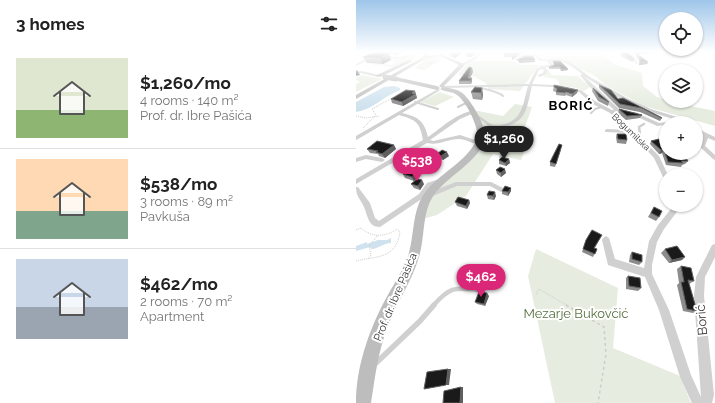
<!DOCTYPE html>
<meta charset="utf-8">
<style>
body{margin:0;font-family:Raleway,sans-serif;background:#f6f6f6;color:#222;height:100vh;display:flex;flex-direction:column;font-size:15px;white-space:nowrap}
*{box-sizing:border-box;margin:0}
p{font-size:13px;color:#767676}
.icon{flex:none;width:22px;height:22px;fill:none;stroke:currentColor;stroke-width:2;stroke-linecap:round;stroke-linejoin:round}
.map{position:relative;flex:1;overflow:hidden}
.panel{display:flex;flex-direction:column;background:#fff;width:356px}
.panel>*{flex:none}
.tools{position:absolute;left:303px;top:12px;display:grid;gap:8px}
.tools a{display:grid;place-items:center;width:44px;height:44px;border-radius:50%;background:#fff;box-shadow:0 1px 3px #0004;font-size:20px}
.price{position:absolute;translate:-50% -34px;padding:0 9px;border-radius:14px;background:#db2777;color:#fff;font-size:13px;line-height:26px;filter:drop-shadow(0 1px 2px #0008)}
.price::after{content:'';position:absolute;left:50%;top:24px;width:12px;height:9px;margin-left:-6px;background:inherit;clip-path:polygon(0 0,100% 0,50% 100%)}
.price.selected{background:#222;color:#fff}
ul{padding:0;list-style:none}
li{display:flex;align-items:center;gap:12px;height:100px;padding:0 16px}
li+li{border-top:1px solid #e0e0e0}
li span{display:grid;place-items:center;flex:none;width:112px;height:80px;border-radius:0px;color:#555}
li>.icon{margin-inline-start:auto}
span .icon{width:48px;height:48px;fill:#fffc;stroke-width:1}
li b{font-size:17px}
h2{display:flex;justify-content:space-between;align-items:center;height:48px;padding:0 16px;font-size:17px}
main{display:flex;flex:1;min-height:0}
.map>svg:first-child{display:block}
.green{fill:#e6ecdf}
.water{fill:#cfe2ee}
.lines{fill:none;stroke-linecap:round;stroke-linejoin:round}
.path-far1{stroke:#cdcdcd;stroke-width:1;stroke-dasharray:1 1;stroke-linecap:butt}
.path{stroke:#cdcdcd;stroke-width:1.5;stroke-dasharray:3 3;stroke-linecap:butt}
.lane-far3{stroke:#d0d0d0;stroke-width:2}
.lane-far2{stroke:#d0d0d0;stroke-width:2.5}
.lane-far1{stroke:#d0d0d0;stroke-width:4.5}
.lane{stroke:#d0d0d0;stroke-width:5.5}
.street{fill:#d0d0d0;fill-rule:evenodd}
.secondary{fill:#bdbdbd;fill-rule:evenodd}
.secondary-bridge{stroke:#bdbdbd;stroke-width:5}
.wall{fill:#8c8c8c}
.shaded-wall{fill:#5f5f5f}
.building{fill:#1a1a1a;stroke:#5f5f5f}
.labels{text-anchor:middle;stroke-width:4;stroke-linejoin:round;paint-order:stroke}
.far-street-label{font-size:9px;fill:#333;stroke:#fff}
.street-label{font-size:11px;fill:#333;stroke:#fff}
.far-district-label{font-size:13px;font-weight:bold;letter-spacing:1px;fill:#000;stroke:#fff}
.near-park-label{font-size:13px;fill:#56703f;stroke:#fff}
.near-street-label{font-size:13px;fill:#333;stroke:#fff}
</style>
<main>
<section class="panel">
<h2>3 homes<svg class="icon" aria-label="filters" viewBox="0 0 24 24"><path d="M4 7h16M4 17h16"/><circle cx="9" cy="7" r="2"/><circle cx="15" cy="17" r="2"/></svg></h2>
<ul>
<li><span style="background:linear-gradient(#dfe7d0 65%,#8fb573 0)"><svg class="icon" aria-label="home" viewBox="0 0 24 24"><path d="M3 11l9-7 9 7M6 9v11h12V9"/></svg></span><div><b>$1,260/mo</b><p>4 rooms · 140 m²</p><p>Prof. dr. Ibre Pašića</p></div></li>
<li><span style="background:linear-gradient(#ffd9b3 65%,#7fa58c 0)"><svg class="icon" aria-label="home" viewBox="0 0 24 24"><path d="M3 11l9-7 9 7M6 9v11h12V9"/></svg></span><div><b>$538/mo</b><p>3 rooms · 89 m²</p><p>Pavkuša</p></div></li>
<li><span style="background:linear-gradient(#c9d6e8 60%,#9aa5b1 0)"><svg class="icon" aria-label="home" viewBox="0 0 24 24"><path d="M3 11l9-7 9 7M6 9v11h12V9"/></svg></span><div><b>$462/mo</b><p>2 rooms · 70 m²</p><p>Apartment</p></div></li>
</ul>
</section>
<div class="map">
<svg width="359" height="403" viewBox="0 0 359 403">
<rect width="100%" height="100%" fill="#fff"/>
<path class="green" d="M60,52H63L58,59L38,67L17,65L19,64L35,65L41,62L34,61C43,56 51,59 60,52Z
M180,52H246L245,54L260,65L286,73L287,86L301,97L310,100V101L359,111V126L288,106L251,86L239,76L221,67L218,63L189,58Z
M81,56L87,58L68,70L59,68L72,57Z
M118,61H157L165,65H183L164,91L132,89L130,83L117,76L102,75L110,65Z
M191,69L196,75L222,76L234,87L228,91L221,88L204,86L201,79L188,77Z
M6,75L26,79L0,92V84L4,82L0,80V78Z
M84,92L98,97L79,106L64,102Z
M159,104L176,107L166,135L171,144L165,160L137,154L110,196L81,215L63,220L66,206L108,161L125,139L116,112L122,111L147,116Z
M180,249L262,288L257,348L324,376L335,403H199L172,276Z"/>
<path class="water" d="M38,86L44,88V90C40,92 35,94 32,96C22,102 13,110 0,112V102L28,87Z
M35,238V243C27,243 23,249 15,249L14,247L0,251V246L11,242V244L22,240H31Z"/>
<g class="lines">
<path class="path-far1" d="M71,63L77,64L84,61
M0,116L10,118L23,116
M7,128L20,115L16,109L36,98
M0,230L5,228C16,238 30,237 41,229L44,232C40,259 21,256 0,261
M12,259L15,255L13,246L22,235
M180,295L183,289L212,306"/>
<path class="path" d="M210,305L248,327L250,354L242,403"/>
<path class="lane-far3" d="M123,87C130,90 142,91 147,96
M59,102L82,109
M102,107L112,102
M235,113L239,109L246,107"/>
<path class="lane-far2" d="M280,136L284,135L283,127L288,124
M153,141L172,140"/>
<path class="lane-far1" d="M77,306C95,285 100,288 126,290"/>
<path class="lane" d="M19,364L64,321L78,305"/>
<path class="street" d="M0,52H3L0,54Z
M23,52H25L26,54C34,57 43,58 51,55C55,54 56,52 60,52C50,61 35,60 23,55Z
M97,52H103L85,56L83,55Z
M124,52H127V53L148,54L124,55L120,59L107,66L104,65L118,57Z
M176,52H179L186,59H204L215,62L234,77L271,98L295,109L321,117L330,122V123H324L317,119L291,111L267,100L229,77L263,109V111L259,112L303,156L312,175H310V179L307,177L298,158L275,133L249,132V130L251,129L272,130L254,113L235,103L223,92L197,87L176,86C170,110 171,124 142,128L156,141L149,158L148,159H144L143,158L150,141C142,133 134,127 125,120C122,118 118,117 116,116L118,115C128,116 129,122 137,125C141,126 145,125 149,124C168,118 167,102 172,86L88,88L86,87L88,86L173,84L181,68L184,67V66L194,65L191,61H184L179,56H169L162,60L159,59L167,54H177ZM195,61C210,61 214,65 226,74L224,75L232,85L258,110H256L239,101L225,90L197,85L176,84L183,70L186,69L188,70L187,73L182,75L183,77L189,75L192,70L189,68L197,66Z
M270,52C276,52 281,59 282,64H280L276,58Z
M307,52H309V55H307Z
M17,55L20,56L0,66V64Z
M5,71L23,75L24,76L22,77L5,73L0,74V72Z
M82,89L84,90L83,91L46,113C62,117 68,120 72,137C84,129 103,111 118,111V113L104,119L74,140L77,141L104,135L125,142V144C117,145 110,139 103,139C91,139 83,146 71,143L0,184V179L67,140C64,122 60,120 43,115L2,139L0,140V136Z
M275,112H279L303,123L310,122L312,123H310V125L301,126L275,114Z
M340,128L359,137V141L352,138L349,146L359,155V160L357,159L343,146L347,135L340,132Z
M10,155L26,158L29,160L26,162L10,159L0,162V158Z
M83,179H85L86,181C81,187 77,184 71,193L100,182H135L147,188L148,190L145,192L134,186H101L72,198L69,196L67,198L24,227C12,227 12,216 8,207C4,198 0,197 0,187H2L14,203L19,218L23,221L63,194L71,183Z
M314,205H322L323,209L308,229L301,242L296,265V274L313,310L335,375L345,397L338,296L340,277L356,245L359,244V257L349,277L348,296L358,395L356,403H336L324,377L303,310L289,277L252,265L246,240L247,238L250,236L253,238L259,259L288,268L293,241L302,225L315,209Z"/>
<path class="secondary" d="M68,52H72V56L85,54L108,64V66L87,87C93,88 100,89 105,92C114,98 130,125 129,137C126,161 88,177 76,198C66,215 69,238 63,257C56,281 41,302 32,326C22,351 19,377 15,403H0C0,368 12,333 28,302C36,287 45,274 51,259C59,238 55,213 68,194C80,175 116,159 121,137C123,127 110,101 101,95C96,91 89,92 84,89L86,88L83,86L84,85L103,65L84,56L69,59L0,99V95L62,60L68,56Z
M53,60L57,61L24,77L19,76Z
M40,77L81,86L84,88L81,90L38,80L37,79Z"/>
<path class="secondary-bridge" d="M29,77L40,79"/>
</g>
<path class="wall" d="M27,52H46L40,55L33,54L35,60L27,64L11,63L7,57L28,53Z
M93,52H107L99,58L94,56Z
M113,52H121L115,57H111L110,54Z
M147,52H173L166,53L156,60V57H148V53Z
M262,52H271L278,59L277,62L266,57Z
M274,52H296V53L282,54L292,62L291,64L283,65V61L279,54Z
M197,61L212,70L205,71L204,69H193V67L198,65Z
M117,72L114,78H116V81L115,84H103V81Z
M198,85L222,90L221,93L216,97L210,95L209,96L200,95V92L197,91Z
M243,85L262,99L267,98L306,118L304,121L284,112L263,108L243,88Z
M126,88L127,95L126,100L117,99L115,92Z
M237,88L253,102L252,106L242,101L236,91Z
M59,91L61,98L47,106L36,103L35,99Z
M263,109L286,115L284,118L270,120L262,113Z
M261,134L271,140L270,144L261,143L260,137Z
M303,139L310,153L332,161L329,164L326,165L325,167L310,165L306,153L303,154L294,144L295,141Z
M38,145L40,149L29,158L23,156L22,154L14,153L11,149Z
M205,149L199,167L194,166V162Z
M81,154L93,156L87,160L82,158Z
M153,159L154,163L150,166L143,164V160Z
M67,167L69,170L58,181L49,178L47,174Z
M140,170L150,173L145,177L141,174Z
M55,184H68L64,190L58,188Z
M310,186V198L307,197L308,190Z
M155,188V191L152,196L146,194V191Z
M131,195L140,196L138,200L132,199Z
M113,200L114,203L111,209L101,206L99,202Z
M298,207L303,217L300,221L292,217Z
M244,238L239,248L241,249L237,257L226,252L230,240Z
M309,249L326,260L313,263L305,253Z
M276,252L286,262L283,265L273,262L274,255Z
M325,266L338,281L333,284L341,311L337,313L327,311L321,285L323,283L321,269Z
M272,276L285,288L282,291L270,289V278Z
M133,296L129,306L121,304L119,302Z"/>
<path class="shaded-wall" d="M38,52H46L40,55Z
M100,52H107L99,58L98,54Z
M117,52H121L115,57V54Z
M164,52H166V53L156,60V57Z
M279,52H296V53L281,54L279,52V54H278Z
M33,54L35,60L27,64L24,58Z
M179,60V62L163,63V61Z
M284,62H292L291,64L283,65Z
M116,68L117,72L112,81V78Z
M205,69H212V70L205,71Z
M1,70L4,75L0,76V71Z
M116,78V81L115,84L114,81Z
M126,88L127,95L126,100L125,93Z
M222,90L221,93L216,97V94Z
M59,91L61,98L47,106L46,102L56,93Z
M38,145L40,149L29,158L26,154Z
M308,149L306,153L303,154L305,150Z
M91,152L93,156L87,160L85,156Z
M153,159L154,163L150,166L149,163Z
M67,167L69,170L58,181L56,177Z
M149,169L150,173L145,177V173Z
M66,180L68,184L64,190L62,186Z
M155,188V191L152,196V192Z
M139,192L140,196L138,200L137,196Z
M113,200L114,203L111,209L110,206Z
M329,257L326,260L313,263L316,260Z
M131,293L133,296L129,306L128,304Z
M92,369H95L93,385H90Z
M105,387H107V403H104Z"/>
<path class="building" d="M19,52H26L33,54L24,58L7,57Z
M94,52H100L98,54Z
M113,52H117L115,54H110Z
M149,52H164L156,57L157,55H148Z
M265,52H271L278,59L267,55Z
M279,52L280,53L292,62H284V59Z
M169,56H177L179,60L163,61L161,60Z
M197,61H204L212,69H205L204,67H193L198,65Z
M113,67L116,68L112,78H116L114,81H103Z
M198,85L222,90L216,94L210,92L209,93L200,92L201,89L198,87Z
M243,85L255,90L262,99L267,98L306,118L286,108L264,104Z
M119,87L126,88L125,93L115,92Z
M237,88L253,102L243,97Z
M50,90L59,91L56,93L60,94L46,102L35,99Z
M263,109L286,115L271,116Z
M261,134H270L271,140L262,139Z
M303,139L310,145V153L327,154L332,161H325L327,163L312,162L308,149L305,150L295,141Z
M21,141L38,145L26,154L20,152L22,151L11,149Z
M203,144L206,145L200,164L194,162Z
M86,150L91,152L85,156L81,154Z
M146,157L153,159L149,163L143,160Z
M59,164L67,167L56,177L47,174Z
M144,167L149,169L145,173L140,170Z
M327,173L328,175H321L320,174Z
M61,179L66,180L62,186L55,184Z
M149,186L155,188L152,192L146,191Z
M133,191L139,192L137,196L131,195Z
M102,197L113,200L110,206L99,202Z
M298,207L306,211L303,217L295,213Z
M236,230L246,235L238,248L241,249L239,254L227,249L230,240Z
M321,246L329,257L316,260L309,249Z
M276,252L286,255V262L276,259Z
M325,266L335,268L338,281L332,280L341,311L331,309L325,282H328Z
M272,276L284,278L285,288L273,286Z
M123,292L131,293L128,304L119,302Z
M92,369L90,385L68,389L71,372Z
M105,387L104,403H87L88,391Z"/>
<linearGradient id="sky" x2="0" y2="1"><stop stop-color="#9ec6ea"/><stop offset="0.48" stop-color="#fff"/><stop offset="1" stop-color="#fff" stop-opacity="0"/></linearGradient>
<rect width="359" height="108" fill="url(#sky)"/>
<g class="labels">
<g class="far-street-label">
<text transform="translate(275 132) rotate(44)" y="3">Bogumilska</text>
</g>
<g class="street-label">
<text transform="translate(39 297) rotate(-67)" y="4">Prof. dr. Ibre Pašića</text>
</g>
<g class="far-district-label">
<text x="215" y="110">BORIĆ</text>
</g>
<g class="near-park-label">
<text x="220" y="318">Mezarje Bukovčić</text>
</g>
<g class="near-street-label">
<text transform="translate(345 320) rotate(-95)" y="5">Borić</text>
</g>
</g>
</svg>
<div class="tools">
<a><svg class="icon" aria-label="locate" viewBox="0 0 24 24"><circle cx="12" cy="12" r="6"/><path d="M12 2v4M12 18v4M2 12h4M18 12h4"/></svg></a>
<a><svg class="icon" aria-label="layers" viewBox="0 0 24 24"><path d="M12 4l9 5-9 5-9-5zM3 14l9 5 9-5"/></svg></a>
<a>+</a>
<a>−</a>
</div>
<b class="price selected" style="left:148px;top:160px">$1,260</b>
<b class="price" style="left:61px;top:182px">$538</b>
<b class="price" style="left:125px;top:298px">$462</b>
</div>
</main>
